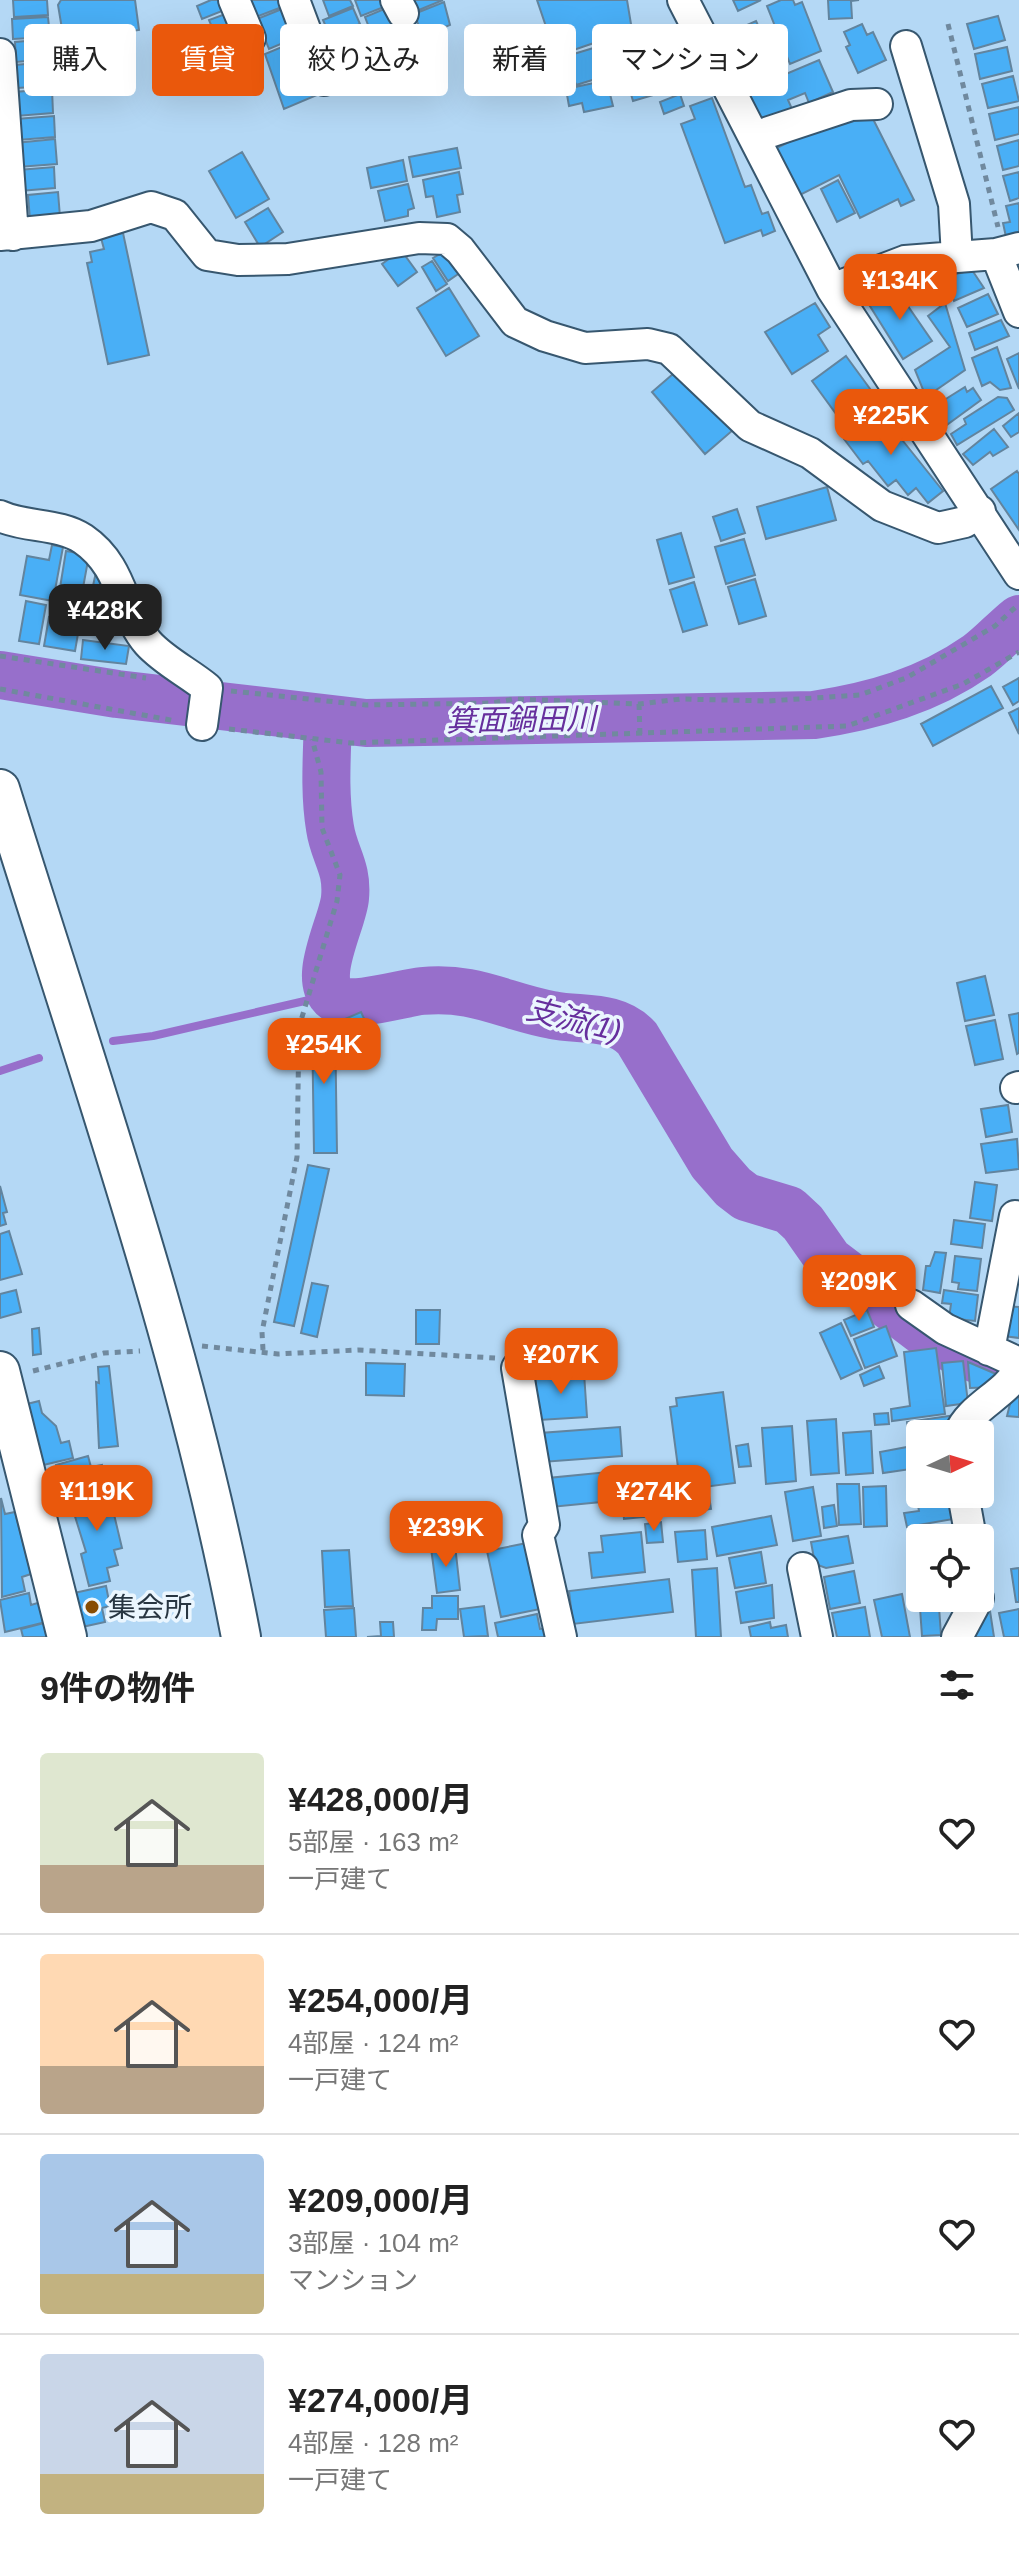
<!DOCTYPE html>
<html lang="ja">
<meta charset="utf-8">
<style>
body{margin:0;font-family:Helvetica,"Noto Sans JP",sans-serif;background:#f6f6f6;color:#222;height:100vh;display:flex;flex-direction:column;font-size:30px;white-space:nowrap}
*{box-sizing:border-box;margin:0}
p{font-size:26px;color:#767676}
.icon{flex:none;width:44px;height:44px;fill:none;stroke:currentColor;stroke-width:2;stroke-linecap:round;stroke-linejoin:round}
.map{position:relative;height:1637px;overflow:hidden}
.side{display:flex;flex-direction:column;background:#fff;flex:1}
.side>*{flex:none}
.banner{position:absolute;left:24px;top:24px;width:972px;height:72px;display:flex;gap:16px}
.needle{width:52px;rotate:86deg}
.tools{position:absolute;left:906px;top:1420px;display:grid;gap:16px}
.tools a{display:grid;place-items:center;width:88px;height:88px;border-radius:8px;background:#fff;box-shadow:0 8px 32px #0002;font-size:40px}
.price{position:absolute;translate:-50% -68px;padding:0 18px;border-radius:16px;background:#ea580c;color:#fff;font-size:26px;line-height:52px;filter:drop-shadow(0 2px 4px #0008)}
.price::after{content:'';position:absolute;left:50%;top:48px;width:24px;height:18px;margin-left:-12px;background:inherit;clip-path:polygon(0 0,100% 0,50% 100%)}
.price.current{background:#222;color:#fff}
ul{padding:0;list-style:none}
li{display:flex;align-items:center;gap:24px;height:200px;padding:0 40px}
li+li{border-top:2px solid #e0e0e0}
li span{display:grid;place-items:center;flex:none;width:224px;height:160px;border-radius:8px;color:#555}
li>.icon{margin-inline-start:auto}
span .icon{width:96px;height:96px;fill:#fffc;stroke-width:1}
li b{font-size:34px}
h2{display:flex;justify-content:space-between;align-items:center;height:96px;padding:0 40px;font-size:34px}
.pill{padding:0 28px;border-radius:8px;background:#fff;box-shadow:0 8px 32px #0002;font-size:28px;line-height:72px}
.pill.current{background:#ea580c;color:#fff}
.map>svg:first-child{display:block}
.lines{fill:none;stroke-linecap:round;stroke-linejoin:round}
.stream{stroke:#976fcb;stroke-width:8}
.river{stroke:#976fcb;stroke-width:48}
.building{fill:#49aff6;stroke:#62849e;stroke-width:2}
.minor-casing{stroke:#37576f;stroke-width:34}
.tertiary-casing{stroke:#37576f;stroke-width:42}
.path{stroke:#70899e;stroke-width:5;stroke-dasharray:6 6;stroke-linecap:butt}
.minor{stroke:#fff;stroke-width:30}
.tertiary{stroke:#fff;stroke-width:38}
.poi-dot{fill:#874d03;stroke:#ebf6fe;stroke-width:3}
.labels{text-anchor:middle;stroke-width:7;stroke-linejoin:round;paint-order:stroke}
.poi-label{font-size:28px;fill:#283642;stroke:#ebf6fe;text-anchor:start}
.water-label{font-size:30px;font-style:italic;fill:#662f9d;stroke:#ebf6fe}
</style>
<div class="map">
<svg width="1019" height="1637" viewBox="0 0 1019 1637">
<rect width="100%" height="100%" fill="#b4d8f5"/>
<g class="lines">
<path class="stream" d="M113,1041L153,1036L309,1000
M0,1071L39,1058"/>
<path class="river" d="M0,675L117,694L366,723L814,715C873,706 927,691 977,656C992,645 1005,630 1019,619
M328,719C327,755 324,792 330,828C334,855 348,867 345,898C343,923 308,984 338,1000C353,1008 403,993 422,991C476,986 503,1006 552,1015C581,1021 615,1014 637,1038L712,1163L733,1187L746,1197L789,1210L803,1223L829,1260L921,1330L958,1352L1006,1370"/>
</g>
<path class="building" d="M13,0H47L48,15L14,17Z
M61,0H135L139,30L64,41L58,5Z
M211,0H223L227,9L202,19L197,6Z
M249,0H279L282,7L256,17Z
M323,0H350L353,6L329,16Z
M355,0H381L384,7L361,16Z
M409,0H443L414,12Z
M537,0H627L632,30L556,56Z
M733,0H761L738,11Z
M781,0H793L795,5L802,2L821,51L790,64L767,6Z
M828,0H859L851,1L852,18L829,19Z
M444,2L450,25L423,36L414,14Z
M389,7L396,25L372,35L365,17Z
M353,8L360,24L330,36L323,20Z
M282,9L295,38L269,49L257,19Z
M228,13L236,35L230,37L214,32L209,20Z
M998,16L1005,40L974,49L967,24Z
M48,17L50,37L13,39L12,19Z
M756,21L778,70L756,79L751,66L740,71L724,35Z
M862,24L867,35L873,32L886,60L858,73L846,47L850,45L844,32Z
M361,26L367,42L339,54L332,38Z
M399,27L405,43L376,55L369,38Z
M49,39L50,59L16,62L15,42Z
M666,39L680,87L633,101L619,53Z
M296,41L317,95L284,109L265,54Z
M368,44L374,59L342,72L336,58Z
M600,46L609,75L576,85L567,56Z
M1007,47L1012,71L980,79L975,54Z
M819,60L833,92L809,103L805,93L788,100L792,109L761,122L748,90Z
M48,62L50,86L17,88L15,65Z
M1013,76L1019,101L988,108L982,84Z
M603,81L605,91L609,90L613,106L584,112L582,103L569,106L566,89Z
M52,89L53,113L16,116L14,92Z
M680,94L684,106L664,114L660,102Z
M712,98L745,187L751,185L762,214L768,212L775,231L763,236L761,230L725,243L681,124L695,119L690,106Z
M1019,107V134L995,140L989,114Z
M845,113L871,115L914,200L901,206L898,199L860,218L839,175L796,197L773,150Z
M54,116L55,137L18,140L16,119Z
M55,139L57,164L18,167L15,143Z
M1019,140V166L1003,170L997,146Z
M457,148L461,168L413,177L409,157Z
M242,152L269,199L236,218L209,171Z
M403,160L407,181L371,188L367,168Z
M54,167L55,188L20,191L18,170Z
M459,172L463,194L457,195L460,212L437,217L433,196L426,197L423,180Z
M1019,172V198L1010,201L1003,176Z
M838,180L855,213L837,222L821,189Z
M408,184L414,208L408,210V216L385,221L378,191Z
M58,192L60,217L30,220L28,195Z
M1019,203V234L1006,237L1003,223L1010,222L1006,206Z
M268,208L283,232L260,247L245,222Z
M123,233L149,355L108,364L87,263L92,262L90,252L104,249L101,238Z
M401,250L417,272L398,286L382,264Z
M447,250L461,272L448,281L433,258Z
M432,261L447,284L436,291L422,267Z
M972,270L984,288L954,301L944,277Z
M899,283L906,289L901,296L932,341L903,359L868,303Z
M449,288L479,336L446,356L417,308Z
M988,294L998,314L967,327L958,308Z
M815,303L830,327L818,335L828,351L792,374L765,332Z
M945,303L965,370L926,397L915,370L950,347L928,316Z
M1001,320L1009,336L975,350L969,333Z
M997,347L1011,388L1000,390L990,382L982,386L972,358Z
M1019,353V389L1007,359Z
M846,356L876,397L842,422L812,381Z
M680,368L733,430L705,454L652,392Z
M965,387L967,392L973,388L981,400L944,427L933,407Z
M998,397L1007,398L1014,410L957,445L951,434L966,424L964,419Z
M879,411L943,491L928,503L916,488L908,495L896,480L888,486L868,461L863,464L844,439Z
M1019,413V432L1011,437L1003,426Z
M994,429L1008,447L993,456L990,452L973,465L963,454Z
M1017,471L1019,474V530L991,489Z
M827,487L836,520L766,539L757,507Z
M737,509L745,533L721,541L713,517Z
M681,533L694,577L669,584L657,540Z
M744,539L755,575L726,584L715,547Z
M52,545L63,547L53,601L20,595L27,556L49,560Z
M66,551L89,555L80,604L58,600Z
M96,572L121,615L88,609Z
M755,579L766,616L739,624L728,587Z
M694,582L707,625L683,632L670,590Z
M26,601L46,605L39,644L19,641Z
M49,617L80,622L75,651L44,646Z
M83,640L129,646L126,664L81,659Z
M1019,678V701L1013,705L1003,687Z
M991,686L1003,708L933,746L921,724Z
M1019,708V734L1009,713Z
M985,976L994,1015L965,1021L957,983Z
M361,1012L367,1025L350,1032L345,1019Z
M1019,1013V1053L1017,1054L1009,1015Z
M312,1020H335L337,1153H314Z
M995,1020L1003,1059L975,1065L966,1026Z
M1008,1105L1012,1132L986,1137L981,1109Z
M1017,1139L1019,1169L986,1173L981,1144Z
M308,1165L329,1169L294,1326L274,1322Z
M975,1182L997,1185L992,1221L970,1218Z
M0,1186L7,1212L3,1213L6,1224L0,1226Z
M954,1220L985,1224L982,1248L951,1244Z
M9,1231L22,1274L0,1280V1234Z
M935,1252L946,1253L940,1293L923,1290L926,1266H930Z
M955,1256L981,1259L977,1291L958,1289L959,1283L952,1282Z
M312,1283L328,1286L317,1337L301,1333Z
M16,1290L21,1312L0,1318V1294Z
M944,1290L978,1295L975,1321L949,1318L951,1304L942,1303Z
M1008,1306L1019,1307V1338L1003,1336Z
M416,1310H440L439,1344H416Z
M867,1310L874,1327L851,1336L844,1320Z
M841,1323L862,1369L841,1379L820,1333Z
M886,1326L897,1356L865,1368L854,1339Z
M39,1328L41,1354L33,1355L32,1329Z
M936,1348L945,1414L892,1421L891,1409L910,1406L904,1352Z
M963,1361L968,1403L946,1406L942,1363Z
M968,1362L996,1374L997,1387L970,1388Z
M366,1363L405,1364L404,1396L366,1395Z
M109,1366L118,1446L99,1448L96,1382L99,1383L98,1367Z
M879,1366L884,1378L864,1386L860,1375Z
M584,1373L587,1417L539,1420L535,1376Z
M723,1392L735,1483L681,1490L670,1407L677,1406L676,1398Z
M1013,1392L1019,1393V1417L1007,1416Z
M39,1401L42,1413L56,1426L61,1443L69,1441L73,1458L39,1466L19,1406Z
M888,1413L889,1424L875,1425L874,1414Z
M956,1415L950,1434H920V1467L913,1468L907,1422Z
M836,1419L839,1473L811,1475L807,1421Z
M792,1426L796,1481L766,1484L762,1428Z
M620,1427L622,1456L542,1462L540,1433Z
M871,1431L873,1473L846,1475L843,1433Z
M748,1444L751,1466L739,1467L736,1446Z
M907,1447L911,1469L883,1473L880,1452Z
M88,1456L91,1467L102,1465L106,1484L61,1493L56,1465Z
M608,1472L611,1501L551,1507L548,1478Z
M636,1474L638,1496L690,1491L692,1512L624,1519L620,1475Z
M920,1476V1494H955L959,1518L907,1527L904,1513L919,1511L913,1477Z
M837,1484H859L861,1524L839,1525Z
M107,1485L122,1548L114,1550L118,1565L107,1568L110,1581L89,1586L81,1554L86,1552L73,1510L78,1509L74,1492Z
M886,1486L887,1526L864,1527L863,1487Z
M813,1487L821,1536L793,1541L785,1492Z
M708,1489L711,1509L696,1511L693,1492Z
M1,1498L5,1514L15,1512L31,1574L22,1577L25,1591L2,1597Z
M834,1505L837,1526L824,1528L822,1507Z
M771,1516L777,1545L717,1556L712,1527Z
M661,1522L663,1542L647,1543L645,1524Z
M959,1528L960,1538H920V1598L965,1600L913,1604L908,1532Z
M705,1530L707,1559L678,1562L675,1532Z
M641,1532L645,1572L592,1578L589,1553L603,1552L601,1536Z
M848,1536L853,1563L826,1568L815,1564L811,1542Z
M532,1542L545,1608L501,1617L487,1551Z
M455,1545L460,1590L437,1593L431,1548Z
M349,1550L353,1606L325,1607L322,1551Z
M761,1552L766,1583L735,1588L729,1558Z
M717,1568L721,1637H696L692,1570Z
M1019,1568V1602H1016L1011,1569Z
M854,1571L860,1603L830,1609L824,1577Z
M669,1579L673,1612L573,1624L569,1591Z
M772,1585L774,1618L741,1623L736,1592Z
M106,1586L110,1606L102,1608L105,1622L82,1627L74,1593Z
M29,1593L31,1605L41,1602L46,1622L5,1632L0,1600Z
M902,1594L910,1637H882L874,1600Z
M432,1596H458V1619H437L436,1630H422L423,1608H432Z
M484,1606L488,1636L464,1637L460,1609Z
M865,1607L870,1637H837L832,1613Z
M939,1607L941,1635L922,1636L920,1608Z
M354,1608L356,1637H326L324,1610Z
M1019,1609V1637H1004L999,1613Z
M990,1611L994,1637H969L972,1614Z
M537,1614L540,1629L549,1628L551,1637H498L495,1623Z
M380,1622H393L394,1637H367L381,1636Z
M770,1622L771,1628L786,1625L788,1637H751L749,1627Z
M44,1623L47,1637H23L21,1629Z"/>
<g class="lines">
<defs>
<path id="minor" d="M234,0L250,38
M294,0L324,80
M396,0L403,13
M683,0L832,289L1019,574
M906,46L954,204L957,257
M0,54L13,235
M754,137L851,105L877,104
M0,235L91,226L151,207L175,215L207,255L238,260L288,259L419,238L447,239L460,250L515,322L545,336L585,348L648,344L669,349L750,426L810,453L882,506L938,528L965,522L980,511
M996,254L1019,312
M832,289L905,261L996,254L1019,248
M0,516C26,528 59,523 83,539C124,567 121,612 148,643C164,661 189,673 207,688L202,725
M1016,1088L1019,1087
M911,1305L945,1329L1019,1363
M989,1350L1015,1216
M517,1368L544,1525L538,1535L561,1637
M959,1434C971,1406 1004,1396 1019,1370
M963,1494L971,1538
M803,1568L817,1637
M957,1637L978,1598"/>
<path id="tertiary" d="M0,789C86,1066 187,1352 241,1637
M0,1371L67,1637"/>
</defs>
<use href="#minor" class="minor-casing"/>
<use href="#tertiary" class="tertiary-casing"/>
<path class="path" d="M948,24L998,227
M0,656L146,678
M0,689L176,721
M231,691L366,705L492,703L514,699L639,704L681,699L768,701L860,695L906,678L995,626L1019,604
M639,704L640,735
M229,729L351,743L847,726L963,684L1019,652
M202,1346L278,1354L358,1350L495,1358
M263,1350L262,1332L297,1157L299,1027L337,901L340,875L322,828L321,772L312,739
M33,1371L104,1353L140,1351"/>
<use href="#minor" class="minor"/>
<use href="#tertiary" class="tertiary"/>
</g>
<circle class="poi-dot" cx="92" cy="1607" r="8"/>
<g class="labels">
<g class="poi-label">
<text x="108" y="1617">集会所</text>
</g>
<g class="water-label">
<text transform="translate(521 720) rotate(-1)" y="10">箕面鍋田川</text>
<text transform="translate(574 1020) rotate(14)" y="10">支流(1)</text>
</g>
</g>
</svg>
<div class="tools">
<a><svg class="needle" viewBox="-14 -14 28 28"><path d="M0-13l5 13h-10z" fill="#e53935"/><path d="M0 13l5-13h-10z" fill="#767676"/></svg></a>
<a><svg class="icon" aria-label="locate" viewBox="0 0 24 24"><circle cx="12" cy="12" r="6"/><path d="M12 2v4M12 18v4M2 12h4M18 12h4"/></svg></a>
</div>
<b class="price" style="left:900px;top:322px">¥134K</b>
<b class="price" style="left:891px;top:457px">¥225K</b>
<b class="price current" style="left:105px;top:652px">¥428K</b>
<b class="price" style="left:324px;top:1086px">¥254K</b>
<b class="price" style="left:859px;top:1323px">¥209K</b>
<b class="price" style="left:561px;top:1396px">¥207K</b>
<b class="price" style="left:97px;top:1533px">¥119K</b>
<b class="price" style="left:654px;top:1533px">¥274K</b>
<b class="price" style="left:446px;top:1569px">¥239K</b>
<div class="banner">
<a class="pill">購入</a>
<a class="pill current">賃貸</a>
<a class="pill">絞り込み</a>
<a class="pill">新着</a>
<a class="pill">マンション</a>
</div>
</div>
<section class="side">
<h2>9件の物件<svg class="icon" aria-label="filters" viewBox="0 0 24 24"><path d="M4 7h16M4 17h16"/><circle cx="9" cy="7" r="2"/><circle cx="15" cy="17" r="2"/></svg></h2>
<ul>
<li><span style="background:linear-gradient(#dfe7d0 70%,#b9a48a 0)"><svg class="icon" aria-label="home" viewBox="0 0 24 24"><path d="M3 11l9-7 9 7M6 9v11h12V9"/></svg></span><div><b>¥428,000/月</b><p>5部屋 · 163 m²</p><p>一戸建て</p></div><svg class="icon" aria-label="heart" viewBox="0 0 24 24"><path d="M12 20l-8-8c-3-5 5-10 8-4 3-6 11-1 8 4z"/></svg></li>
<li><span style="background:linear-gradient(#ffd9b3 70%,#b9a48a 0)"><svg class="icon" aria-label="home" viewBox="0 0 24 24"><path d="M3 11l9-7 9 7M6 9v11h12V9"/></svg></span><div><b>¥254,000/月</b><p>4部屋 · 124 m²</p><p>一戸建て</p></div><svg class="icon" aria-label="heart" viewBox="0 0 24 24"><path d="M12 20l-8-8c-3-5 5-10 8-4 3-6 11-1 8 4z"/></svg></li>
<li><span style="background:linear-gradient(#a9c7e8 75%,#c2b280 0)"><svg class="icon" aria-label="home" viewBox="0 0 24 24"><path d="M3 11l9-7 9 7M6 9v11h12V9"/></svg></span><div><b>¥209,000/月</b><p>3部屋 · 104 m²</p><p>マンション</p></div><svg class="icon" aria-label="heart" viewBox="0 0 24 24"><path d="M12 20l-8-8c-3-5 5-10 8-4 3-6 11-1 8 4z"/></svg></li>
<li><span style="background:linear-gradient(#c9d6e8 75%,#c2b280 0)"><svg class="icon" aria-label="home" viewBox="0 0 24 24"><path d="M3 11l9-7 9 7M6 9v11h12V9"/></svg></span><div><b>¥274,000/月</b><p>4部屋 · 128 m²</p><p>一戸建て</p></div><svg class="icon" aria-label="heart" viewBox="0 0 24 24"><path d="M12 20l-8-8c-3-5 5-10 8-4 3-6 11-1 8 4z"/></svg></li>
</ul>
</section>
